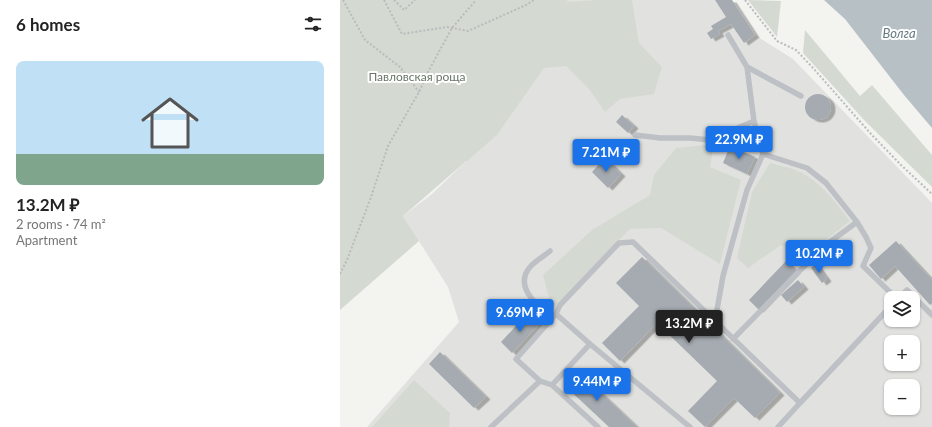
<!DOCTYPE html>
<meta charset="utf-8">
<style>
body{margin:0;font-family:Lato,sans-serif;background:#f6f6f6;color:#222;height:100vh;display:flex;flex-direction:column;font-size:15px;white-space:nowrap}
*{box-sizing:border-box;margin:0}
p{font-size:13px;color:#767676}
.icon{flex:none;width:22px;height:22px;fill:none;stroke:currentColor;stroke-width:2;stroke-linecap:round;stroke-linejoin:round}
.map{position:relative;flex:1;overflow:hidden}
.panel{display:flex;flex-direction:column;background:#fff;width:340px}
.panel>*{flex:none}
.tools{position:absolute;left:544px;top:291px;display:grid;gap:8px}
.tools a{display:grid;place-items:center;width:36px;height:36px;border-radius:8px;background:#fff;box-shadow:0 1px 3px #0004;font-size:20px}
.price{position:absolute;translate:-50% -34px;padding:0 9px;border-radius:4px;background:#1a73e8;color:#fff;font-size:13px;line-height:26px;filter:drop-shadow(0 1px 2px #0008)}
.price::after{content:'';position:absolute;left:50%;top:24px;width:12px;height:9px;margin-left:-6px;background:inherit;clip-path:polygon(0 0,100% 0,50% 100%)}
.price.current{background:#222;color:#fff}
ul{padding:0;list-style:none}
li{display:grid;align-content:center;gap:8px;height:212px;padding:0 16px}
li+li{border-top:1px solid #e0e0e0}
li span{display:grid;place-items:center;height:124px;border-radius:8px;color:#555}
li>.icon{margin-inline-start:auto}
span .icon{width:72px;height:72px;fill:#fffc;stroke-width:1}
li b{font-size:17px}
h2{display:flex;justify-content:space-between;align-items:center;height:48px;padding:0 16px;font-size:17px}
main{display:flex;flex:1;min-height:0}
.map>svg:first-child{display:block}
.built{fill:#e1e2e0;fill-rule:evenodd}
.green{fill:#d4dad1}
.water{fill:#b7c0c5}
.building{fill:#a5abb0;filter:url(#shadow)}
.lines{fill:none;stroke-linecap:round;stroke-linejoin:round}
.path{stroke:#b9bbbd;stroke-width:2;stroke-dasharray:2 2;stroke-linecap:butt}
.lane{stroke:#bdc0c4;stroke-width:5.5}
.labels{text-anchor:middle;stroke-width:4;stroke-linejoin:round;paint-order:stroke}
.park-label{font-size:12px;fill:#667664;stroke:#fff}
.water-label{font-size:13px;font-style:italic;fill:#667982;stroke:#fff}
</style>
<main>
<section class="panel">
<h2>6 homes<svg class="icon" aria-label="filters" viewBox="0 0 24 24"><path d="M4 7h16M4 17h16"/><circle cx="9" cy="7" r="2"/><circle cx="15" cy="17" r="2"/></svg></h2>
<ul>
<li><span style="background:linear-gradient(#bfe0f5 75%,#7fa58c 0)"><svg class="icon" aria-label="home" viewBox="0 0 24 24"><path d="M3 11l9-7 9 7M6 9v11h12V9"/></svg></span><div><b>13.2M ₽</b><p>2 rooms · 74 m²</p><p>Apartment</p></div></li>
</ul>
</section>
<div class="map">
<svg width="592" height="427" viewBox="0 0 592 427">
<defs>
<filter id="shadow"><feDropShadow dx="4.5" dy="2.5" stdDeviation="0" flood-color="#0004"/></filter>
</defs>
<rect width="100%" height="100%" fill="#f3f3f0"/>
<path class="built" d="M229,0H392L415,35L453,59L592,203V427H27L119,322L108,287L63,216L92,194L124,163L180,29ZM551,298H573V320H551ZM551,342H573V364H551ZM551,386H573V408H551Z"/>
<path class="green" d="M0,0H229L226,2L257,0H292L299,43L322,67L314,94L280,99L265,112L249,89L226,66L204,68L157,135L127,161H125L124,163L63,216L79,241L0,310Z
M408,0L441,1L437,37Z
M465,30L520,96L532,85L592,155V187L525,121L463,53Z
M374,144L370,167L401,180L380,264L321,228L290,229L212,309L203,275L252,230L310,195L314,175L336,148Z
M430,163C439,166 449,167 458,171C480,181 496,202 510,221L471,252L441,245L408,268L397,258L412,192Z
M74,380L110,413L109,427H32Z"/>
<path class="water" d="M484,0H592V128L564,95L505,19Z"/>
<path class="building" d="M375,0H392L415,35L404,43L391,24L378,31L380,34L371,39L367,33L373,29L371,26L386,17Z
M465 107a13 13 0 1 1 26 0a13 13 0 1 1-26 0Z
M282,115L294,126L288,133L276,122Z
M390,146L415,157L407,174L383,163Z
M265,158L281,174L268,188L252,172Z
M556,241L592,280V303L590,305L555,266L541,279L529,265Z
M302,257L440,393L415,418L394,398L365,427L348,411L377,381L317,323L280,361L262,343L299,306L276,283Z
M446,261L456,271L419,310L409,300Z
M476,264L487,279L482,283L471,268Z
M458,280L464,287L447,302L441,295Z
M188,313L199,324L172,353L161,342Z
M100,352L146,397L134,408L89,364Z
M237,371L260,392L297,427H269L224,385Z"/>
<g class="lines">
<path class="path" d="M3,0L25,40L60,67L79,92
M44,0L62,34L107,27L128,31L186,5L194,0
M54,0L64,10L75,0
M405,0L437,41L456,50L473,68L531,134L561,165L592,194
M0,274L7,260L30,200L48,146L79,92L88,72L112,28L136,0"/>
<path class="lane" d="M388,35L407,67
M414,121L407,67L461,96
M295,135L320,138H350L370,140L414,121L423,154L407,190L383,276L375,321
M423,154L467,168L486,183L517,222
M210,251C204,256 195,261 190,267C173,287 198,306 212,318
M559,298L567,290L592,315
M216,314L220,305L279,243L293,242L460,403L438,427
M393,339L483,247L517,222L526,237L531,248L523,266L556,298
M212,385L200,381L176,359L216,314L250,344
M460,403L551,306
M151,427L200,381
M258,427L212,385L250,344L350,427"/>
</g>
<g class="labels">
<g class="park-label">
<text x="77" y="81">Павловская роща</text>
</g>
<g class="water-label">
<text x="559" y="38">Волга</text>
</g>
</g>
</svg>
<div class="tools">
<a><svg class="icon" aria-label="layers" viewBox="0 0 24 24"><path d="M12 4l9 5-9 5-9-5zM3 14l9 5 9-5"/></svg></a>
<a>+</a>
<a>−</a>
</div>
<b class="price" style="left:399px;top:160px">22.9M ₽</b>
<b class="price" style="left:266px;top:173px">7.21M ₽</b>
<b class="price" style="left:479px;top:274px">10.2M ₽</b>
<b class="price" style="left:180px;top:333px">9.69M ₽</b>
<b class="price current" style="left:349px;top:344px">13.2M ₽</b>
<b class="price" style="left:257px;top:402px">9.44M ₽</b>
</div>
</main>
